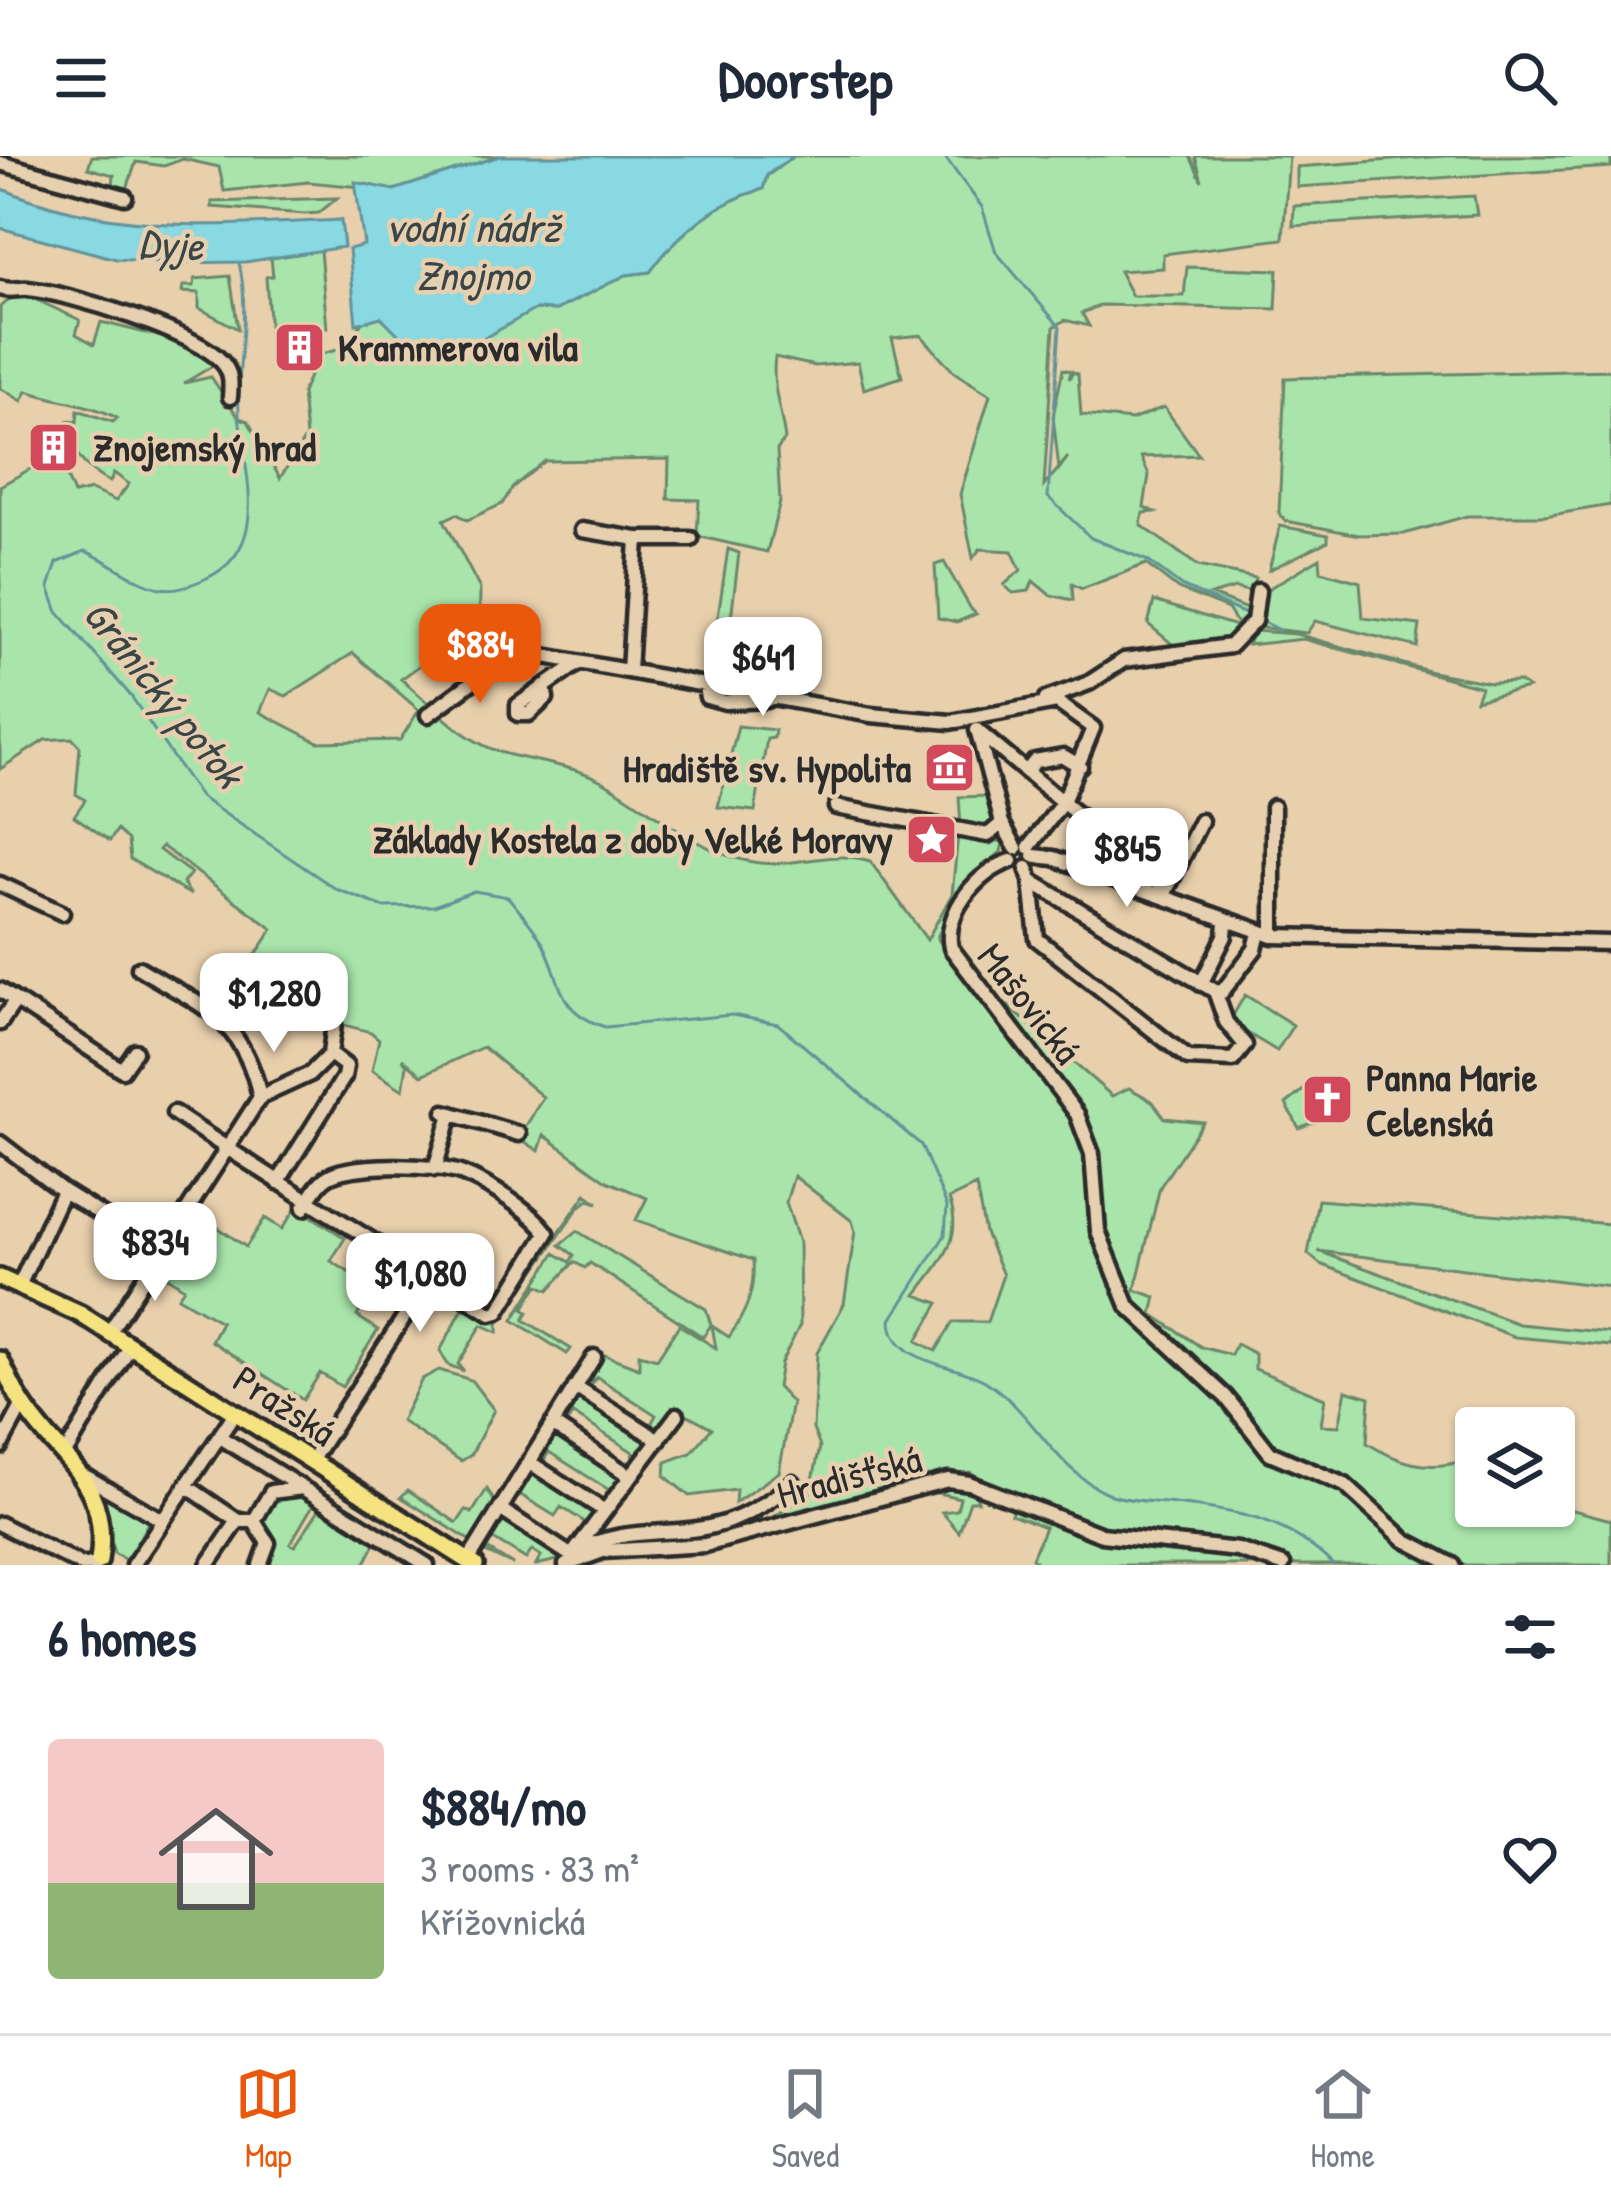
<!DOCTYPE html>
<meta charset="utf-8">
<style>
body{margin:0;font-family:"Patrick Hand",sans-serif;background:#f6f6f7;color:#1f2937;height:100vh;display:flex;flex-direction:column;font-size:45px;white-space:nowrap}
*{box-sizing:border-box;margin:0}
p{font-size:39px;color:#747a83}
.icon{flex:none;width:66px;height:66px;fill:none;stroke:currentColor;stroke-width:2;stroke-linecap:round;stroke-linejoin:round}
.map{position:relative;height:1409px;overflow:hidden}
.panel{display:flex;flex-direction:column;background:#fff;flex:1}
.panel>*{flex:none}
.buttons{position:absolute;left:1455px;top:1251px;display:grid;gap:24px}
.buttons a{display:grid;place-items:center;width:120px;height:120px;border-radius:12px;background:#fff;box-shadow:0 3px 9px #0004;font-size:60px}
.price{position:absolute;translate:-50% -102px;padding:0 27px;border-radius:24px;background:#fff;color:#222;font-size:39px;line-height:78px;filter:drop-shadow(0 3px 6px #0008)}
.price::after{content:'';position:absolute;left:50%;top:72px;width:36px;height:27px;margin-left:-18px;background:inherit;clip-path:polygon(0 0,100% 0,50% 100%)}
.price.selected{background:#ea580c;color:#fff}
ul{padding:0;list-style:none}
li{display:flex;align-items:center;gap:36px;height:300px;padding:0 48px}
li span{display:grid;place-items:center;flex:none;width:336px;height:240px;border-radius:12px;color:#555}
li>.icon{margin-inline-start:auto}
span .icon{width:144px;height:144px;fill:#fffc;stroke-width:1}
li b{font-size:51px}
h2{display:flex;justify-content:space-between;align-items:center;height:144px;padding:0 48px;font-size:51px}
header{display:flex;justify-content:space-between;align-items:center;height:156px;padding:0 48px;background:#fff;font-size:54px;font-weight:800}
.menu{display:flex;justify-content:space-around;align-items:center;height:168px;border-top:3px solid #e0e1e3;background:#fff;font-size:33px;color:#747a83}
.menu a{display:grid;justify-items:center;gap:6px}
.menu .selected{color:#ea580c}
.map>svg:first-child{display:block}
.green{fill:#a9e5ab;stroke:#6a886b;stroke-width:3;fill-rule:evenodd}
.water{fill:#88d9e2;stroke:#639399;stroke-width:3}
.lines{fill:none;stroke-linecap:round;stroke-linejoin:round}
.stream{stroke:#639399;stroke-width:3}
.minor-casing{stroke:#2b2b2b;stroke-width:21}
.major-casing{stroke:#2b2b2b;stroke-width:24}
.minor{stroke:#e6d0af;stroke-width:12}
.major{stroke:#f5e382;stroke-width:15}
.labels{text-anchor:middle;stroke-width:9;stroke-linejoin:round;paint-order:stroke}
.poi-label{font-size:39px;font-weight:bold;fill:#2b2b2b;stroke:#e6d0af;text-anchor:start}
.street-label{font-size:39px;fill:#2b2b2b;stroke:#e6d0af}
.water-label{font-size:42px;font-style:italic;fill:#394546;stroke:#e6d0af}
</style>
<header><svg class="icon" aria-label="menu" viewBox="0 0 24 24"><path d="M4 6h16M4 12h16M4 18h16"/></svg>Doorstep<svg class="icon" aria-label="search" viewBox="0 0 24 24"><circle cx="10" cy="10" r="6"/><path d="M15 15l6 6"/></svg></header>
<div class="map">
<svg width="1611" height="1409" viewBox="0 0 1611 1409">
<rect width="100%" height="100%" fill="#e9d0ad"/>
<filter id="ink" filterUnits="userSpaceOnUse"><feTurbulence type="fractalNoise" baseFrequency=".00833" numOctaves="2"/><feDisplacementMap in="SourceGraphic" scale="24" xChannelSelector="R" yChannelSelector="G"/><feConvolveMatrix kernelMatrix="1 2 1 2 8 2 1 2 1" color-interpolation-filters="sRGB"/></filter>
<g filter="url(#ink)">
<path class="green" d="M92,0H500L394,34L308,26L224,35L219,11L183,3L164,10L136,6L126,36L113,30L114,19L88,12Z
M794,0H1190L1202,25L1195,0H1289L1283,83L1163,98V112L1119,115L1132,140H1184L1187,111L1278,114L1276,153L1101,149L1082,157L1089,170L1065,164L1054,171L1044,330L1068,301L1059,313L1053,260L1063,213L1071,215L1069,223L1073,216L1078,218L1081,259L1132,264L1164,251L1199,299L1141,301L1149,319L1144,351L1155,356L1143,357L1141,369L1198,410L1255,422L1252,436L1235,432L1211,439L1252,455L1233,485L1178,493L1148,468L1154,445L1239,471L1228,453L1178,433L1146,408L1082,433L1072,428L1073,444L1050,439L1033,425L1029,435L1013,437L1004,429L1021,414L1012,395L980,393L973,402L960,338L990,239L954,216L921,179L892,182L902,221L864,233L858,206L815,210L775,201C771,231 781,253 785,283L777,294L780,346L767,396L697,380L699,344L668,343L669,303L545,305L513,331L502,348L467,364L457,358L444,364L480,433L479,482L473,493L453,485L401,523C435,551 459,583 503,597C534,606 572,609 600,624C650,651 694,696 753,706C792,713 832,693 870,705L927,784L952,738L958,679L1003,686L1001,696L959,731L937,782L1072,961L1087,998L1093,1076L1110,1130L1126,1156L1204,1226L1267,1301L1338,1332L1389,1380L1441,1409H1296L1238,1388L1107,1375L1020,1344L970,1316L926,1322L829,1354L775,1360L810,1337L820,1291L813,1273L817,1197L844,1148L855,1075L852,1065L794,1020L786,1046L799,1086L800,1169L781,1207L777,1231L792,1247L779,1316L735,1347L736,1334L689,1340L665,1320L666,1306L691,1297L712,1272L673,1251L654,1274L642,1270H650L656,1259L597,1221L589,1232L594,1241L580,1232L605,1199L639,1212V1198L657,1203L679,1169L716,1192L712,1170L729,1181C747,1155 755,1135 753,1104L636,1064L647,1042L607,1025L544,979L539,995L519,982L543,941L483,891L422,919L402,902L407,909L403,934L372,914L379,883L371,876L247,843L235,830L273,773L162,690L159,694L191,717L183,727L191,739L130,703L128,684L117,674L110,685L74,660L85,644L76,638L80,591L72,582L45,584L0,613V330L37,309L38,303L59,302L74,338L91,334L116,345L129,328L114,317L110,326C85,315 67,291 68,265L77,266L78,254L113,266L117,262C87,246 58,246 27,235L22,245L0,232V151L19,136L80,164L76,178L94,188L101,166L186,187L214,209L184,227L211,221L239,262L248,265L280,322L306,281L302,237L318,199L344,192L364,164L381,161L403,182L462,186L536,153L556,154L626,119L650,116C679,76 716,46 763,33L767,20ZM353,497L419,554L400,584L318,586L260,556L270,533L286,540ZM976,1030L985,1077L1003,1119L987,1166H953L936,1195L917,1185L939,1147L916,1139C939,1108 965,1083 949,1043Z
M1445,0H1611V11L1297,31V11Z
M1474,40L1477,59L1293,70L1294,50Z
M337,42L319,57L305,58L212,51V46Z
M320,94L327,172L270,178L266,121L273,120L271,102Z
M230,120L238,173L199,152V137L182,136L183,130H194L195,123Z
M1611,214V349L1545,360H1467L1404,378L1359,379L1286,365L1279,357L1285,222Z
M1280,370L1328,379V385L1269,414Z
M728,393L739,397L728,487H714Z
M1320,402L1321,415L1360,426L1363,462L1420,469L1417,491L1315,465L1307,477L1254,471L1266,434Z
M944,406L971,453L976,458L957,466L938,462L935,409Z
M1253,475L1296,478L1432,516L1490,527L1519,526L1528,532L1476,544L1481,531L1303,483L1248,489Z
M738,570L775,574L774,582L767,583L755,655L718,651Z
M988,640L993,671L984,675L961,671L959,641Z
M1245,839L1293,869L1277,895L1229,866Z
M1007,849L1112,940L1129,932L1152,945L1165,962L1203,966L1160,1031L1135,1134L1156,1141L1152,1158L1201,1191L1231,1199L1236,1188L1255,1198V1213L1325,1242L1321,1269L1339,1270L1346,1234L1370,1241L1367,1287C1397,1306 1427,1316 1462,1305L1476,1317V1350L1554,1349L1611,1364V1409H1466L1410,1380L1331,1314L1271,1290L1231,1238L1132,1143L1104,1074L1093,980Z
M1334,925L1346,935L1343,955L1299,972L1286,948L1310,929Z
M586,1038L598,1047L588,1044L579,1051L498,1168V1176L482,1169L458,1208L464,1215L448,1209L440,1195L467,1145L496,1164Z
M1318,1044L1611,1068V1131L1318,1095L1519,1168L1611,1177V1190L1515,1181L1320,1108L1308,1098Z
M297,1051L345,1082L331,1105L374,1132L357,1160L378,1174L342,1231L320,1217L303,1244L211,1185L221,1166L178,1141L184,1132L163,1118L200,1059L246,1091L265,1062L282,1073Z
M577,1075L706,1153L711,1169L703,1181L590,1107L585,1112L574,1106L549,1134L538,1129L523,1153L528,1156L524,1164L571,1193L567,1198L513,1164L555,1097L570,1106L574,1099L560,1089Z
M439,1214L471,1224L494,1254L471,1299L461,1305L401,1265L422,1223Z
M581,1239L588,1250L648,1283L631,1311L619,1308L632,1305L633,1296L573,1258L565,1269L571,1278L561,1270Z
M557,1276L582,1298L584,1292L588,1301L624,1318L609,1341V1334L549,1296L542,1307L550,1312L538,1307Z
M533,1314L539,1324L600,1356L588,1368L561,1351L555,1360L519,1338Z
M936,1329L973,1332L978,1345H970L959,1376L942,1356L957,1354L960,1342L933,1336L884,1348Z
M487,1333L496,1348L472,1386L401,1341L408,1334L457,1367L466,1354L472,1357Z
M105,1335L150,1363L127,1405L114,1397L99,1339Z
M303,1337L313,1349L290,1388L295,1390L318,1355L333,1352L377,1384L364,1409H270L274,1396L260,1364L271,1342Z
M1013,1353C1054,1369 1095,1385 1139,1392C1184,1400 1226,1397 1270,1409H1039L1032,1402L1045,1371L1011,1358Z
M504,1360L520,1375L563,1397L562,1403L536,1409L541,1400L532,1394L526,1403L493,1383L487,1393L513,1409L481,1394Z"/>
<path class="water" d="M500,0H794L767,19L763,33C716,46 679,76 650,116L626,119L556,154L536,153L479,185L402,182L381,161L356,168L349,93L364,89L355,26L394,34Z
M0,32C112,80 223,69 341,64L344,91L245,106L175,107L116,103L0,72Z"/>
<g class="lines">
<path class="stream" d="M944,0L982,51L996,96L1060,171L1048,341L1091,382L1148,405L1181,430L1250,460
M239,107C251,158 236,205 239,256C242,312 275,392 205,423C191,429 175,435 160,432C136,427 108,404 85,395L57,407L49,431L58,456L131,540L200,641L336,733L384,751L434,750L474,735L508,741C520,756 535,772 544,789C564,829 555,854 605,871L732,859L778,868L921,989L947,1050L945,1079L891,1164C892,1208 957,1208 985,1225C1035,1256 1055,1317 1112,1339C1129,1345 1149,1345 1166,1347C1231,1355 1285,1360 1333,1409
M1259,464L1279,474"/>
<defs>
<path id="minor" d="M0,7L125,41
M0,132C11,136 17,132 28,133C69,137 196,176 222,206C232,217 231,227 230,241
M582,374L637,383H691
M629,515L637,383
M544,530L546,542L529,558H518V549L577,508
M705,531L707,541L725,546L767,544
M1046,543L1089,527L1124,504L1230,490L1254,465L1258,435
M428,559L503,503L539,499L871,559L951,566
M956,565L1057,546L1093,572L1063,646L1029,691
M977,574L1002,667L1016,692
M980,577L1166,733
M1028,614L1035,605L1063,600L1080,610
M836,651L988,679L1002,667
M1273,651V780
M1034,700L1054,702L1273,780L1611,787
M1011,705C978,715 943,757 951,792L1077,958L1092,998L1098,1075L1128,1150L1226,1241L1270,1297L1345,1329L1405,1384L1453,1409
M1027,712L1031,725L1215,835L1226,866L1245,889L1233,904L1188,902L1037,783L1031,725
M0,728L62,757
M1164,739L1201,665
M139,812C203,851 243,862 260,941
M1201,828L1225,780L1226,766
M0,834L122,914L135,895
M1215,835L1222,836L1255,793L1259,777
M0,867L15,845
M445,956L519,978
M174,957C278,1027 385,1093 491,1158L498,1156L547,1077C532,1055 488,1028 463,1018C439,1008 346,1006 326,1022C316,1029 310,1042 304,1052
M0,987L63,1035L160,1095
M435,1013L451,958
M278,1026L344,921L346,910L330,898
M19,1130L63,1035
M110,1175L260,941L310,918L330,898L334,868
M575,1231L659,1284
M552,1268L630,1320
M220,1281L427,1409
M0,1291L23,1248
M66,1296L131,1189
M311,1305L430,1121
M529,1306L605,1355
M85,1320L162,1364
M188,1331L238,1365
M500,1353L575,1402
M238,1365H254L271,1336L303,1332
M254,1365L268,1387L260,1409
M0,1368L81,1409H95
M574,1396L677,1259
M573,1397C649,1355 706,1404 793,1326
M468,1405L594,1201
M133,1409L235,1257
M208,1409L238,1365
M566,1409L603,1395L705,1389L948,1324L969,1327L1102,1379L1238,1394L1283,1409"/>
<path id="major" d="M0,1122L80,1158L475,1409
M0,1204C7,1218 13,1233 22,1247C58,1304 111,1324 99,1405"/>
</defs>
<use href="#minor" class="minor-casing"/>
<use href="#major" class="major-casing"/>
<use href="#minor" class="minor"/>
<use href="#major" class="major"/>
</g>
</g>
<defs>
<symbol id="building-square" viewBox="-11 -11 22 22"><rect x="-9" y="-9" width="18" height="18" rx="4" fill="#d1495b" stroke="#e6d0af"/><path d="M-4-6H4V6H1V3H-1V6H-4ZM-2.5-4.3h1.7v1.8h-1.7ZM.8-4.3h1.7v1.8H.8ZM-2.5-1h1.7V.8h-1.7ZM.8-1h1.7V.8H.8Z" fill="#fff"/></symbol>
<symbol id="museum-square" viewBox="-11 -11 22 22"><rect x="-9" y="-9" width="18" height="18" rx="4" fill="#d1495b" stroke="#e6d0af"/><path d="M0-6L6-3V-2H-6V-3ZM-5-1h2V3h-2ZM-1-1h2V3h-2ZM3-1h2V3H3ZM-6 4H6V6H-6Z" fill="#fff"/></symbol>
<symbol id="sight-square" viewBox="-11 -11 22 22"><rect x="-9" y="-9" width="18" height="18" rx="4" fill="#d1495b" stroke="#e6d0af"/><path d="M0-6L1.8-2.2L6-1.7L2.9 1.2L3.7 5.4L0 3.3L-3.7 5.4L-2.9 1.2L-6-1.7L-1.8-2.2Z" fill="#fff"/></symbol>
<symbol id="church-square" viewBox="-11 -11 22 22"><rect x="-9" y="-9" width="18" height="18" rx="4" fill="#d1495b" stroke="#e6d0af"/><path d="M-1.2-6h2.4v3.5h3.3v2.4h-3.3V6h-2.4V-.1h-3.3v-2.4h3.3Z" fill="#fff"/></symbol>
</defs>
<g fill-rule="evenodd">
<use href="#building-square" x="270" y="162" width="59" height="59"/>
<use href="#building-square" x="24" y="262" width="59" height="59"/>
<use href="#museum-square" x="920" y="582" width="59" height="59"/>
<use href="#sight-square" x="902" y="654" width="59" height="59"/>
<use href="#church-square" x="1298" y="914" width="59" height="59"/>
</g>
<g class="labels">
<g class="poi-label">
<text x="338" y="205">Krammerova vila</text>
<text x="93" y="305">Znojemský hrad</text>
<text x="911" y="626" text-anchor="end">Hradiště sv. Hypolita</text>
<text x="893" y="697" text-anchor="end">Základy Kostela z doby Velké Moravy</text>
<text x="1366" y="935">Panna Marie<tspan x="1366" dy="45">Celenská</tspan></text>
</g>
<g class="street-label">
<text transform="translate(1030 847) rotate(52)" y="14">Mašovická</text>
<text transform="translate(285 1249) rotate(33)" y="14">Pražská</text>
<text transform="translate(849 1320) rotate(-15)" y="14">Hradišťská</text>
</g>
<g class="water-label">
<text x="473" y="86">vodní nádrž<tspan x="473" dy="48">Znojmo</tspan></text>
<text transform="translate(171 88) rotate(3)" y="15">Dyje</text>
<text transform="translate(164 537) rotate(51)" y="15">Gránický potok</text>
</g>
</g>
</svg>
<div class="buttons">
<a><svg class="icon" aria-label="layers" viewBox="0 0 24 24"><path d="M12 4l9 5-9 5-9-5zM3 14l9 5 9-5"/></svg></a>
</div>
<b class="price selected" style="left:480px;top:550px">$884</b>
<b class="price" style="left:763px;top:563px">$641</b>
<b class="price" style="left:1127px;top:754px">$845</b>
<b class="price" style="left:274px;top:899px">$1,280</b>
<b class="price" style="left:155px;top:1148px">$834</b>
<b class="price" style="left:420px;top:1179px">$1,080</b>
</div>
<section class="panel">
<h2>6 homes<svg class="icon" aria-label="filters" viewBox="0 0 24 24"><path d="M4 7h16M4 17h16"/><circle cx="9" cy="7" r="2"/><circle cx="15" cy="17" r="2"/></svg></h2>
<ul>
<li><span style="background:linear-gradient(#f6c9c9 60%,#8fb573 0)"><svg class="icon" aria-label="home" viewBox="0 0 24 24"><path d="M3 11l9-7 9 7M6 9v11h12V9"/></svg></span><div><b>$884/mo</b><p>3 rooms · 83 m²</p><p>Křížovnická</p></div><svg class="icon" aria-label="heart" viewBox="0 0 24 24"><path d="M12 20l-8-8c-3-5 5-10 8-4 3-6 11-1 8 4z"/></svg></li>
</ul>
</section>
<nav class="menu">
<a class="selected"><svg class="icon" aria-label="map" viewBox="0 0 24 24"><path d="M3 6l6-2 6 2 6-2v14l-6 2-6-2-6 2zM9 4v14M15 6v14"/></svg>Map</a>
<a><svg class="icon" aria-label="saved" viewBox="0 0 24 24"><path d="M7 4h10v16l-5-4-5 4z"/></svg>Saved</a>
<a><svg class="icon" aria-label="home" viewBox="0 0 24 24"><path d="M3 11l9-7 9 7M6 9v11h12V9"/></svg>Home</a>
</nav>
